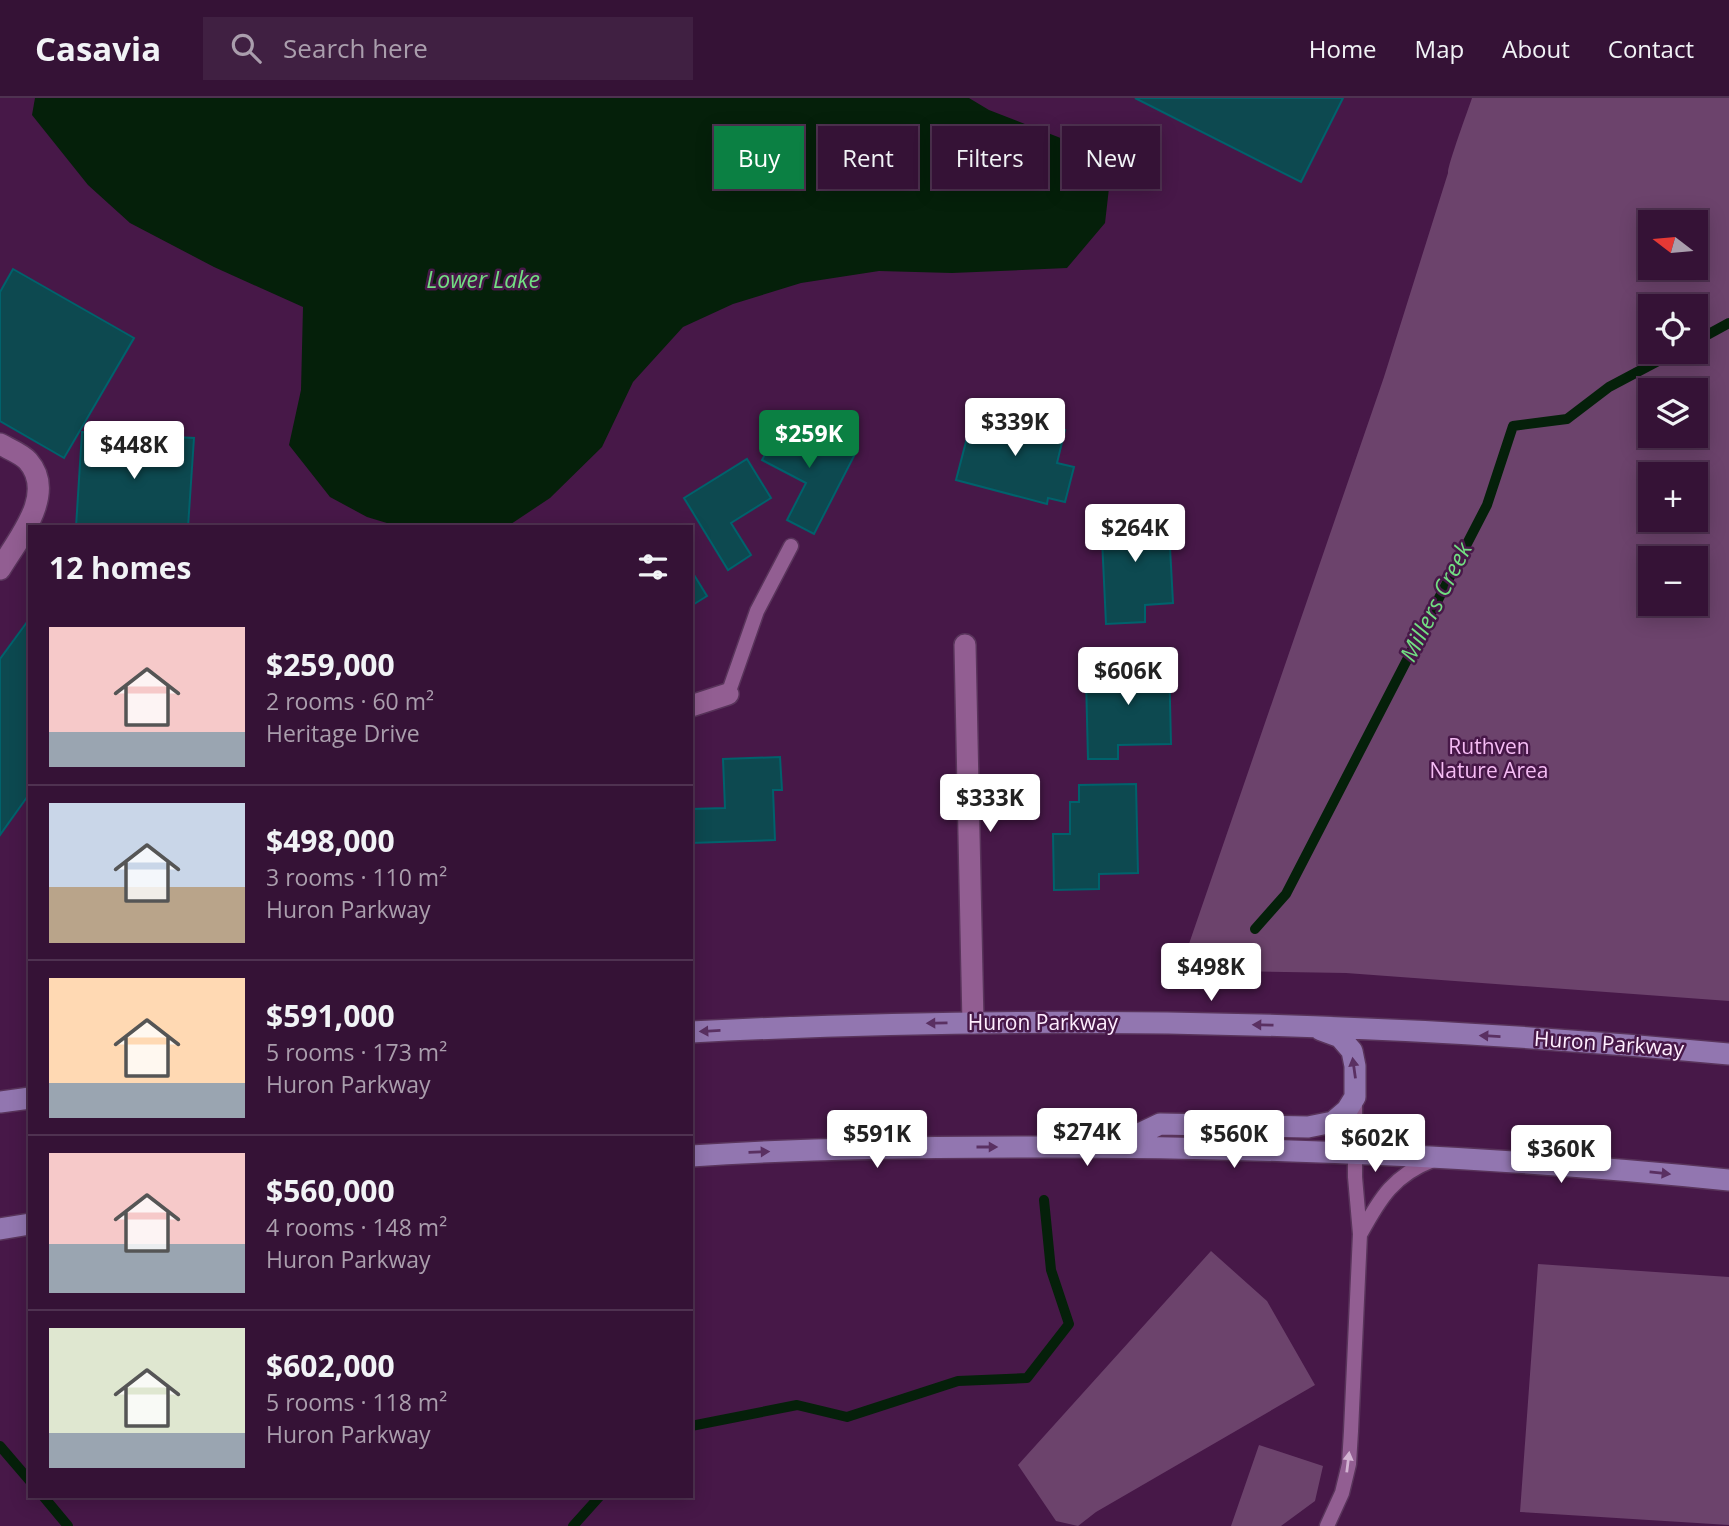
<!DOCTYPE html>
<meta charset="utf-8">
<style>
body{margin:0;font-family:"Open Sans",sans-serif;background:#402042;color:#f1f3f6;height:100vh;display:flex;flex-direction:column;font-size:26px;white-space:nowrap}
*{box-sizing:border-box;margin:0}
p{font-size:23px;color:#aa9ead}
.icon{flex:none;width:38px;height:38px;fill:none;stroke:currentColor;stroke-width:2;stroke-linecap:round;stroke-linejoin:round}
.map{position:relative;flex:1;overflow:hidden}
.drawer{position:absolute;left:28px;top:427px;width:665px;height:973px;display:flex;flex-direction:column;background:#351236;border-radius:0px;box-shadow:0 4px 18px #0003,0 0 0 2px #4f3251}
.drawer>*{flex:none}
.guide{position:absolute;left:714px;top:28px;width:665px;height:63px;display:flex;gap:14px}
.needle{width:46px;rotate:286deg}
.tools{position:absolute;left:1638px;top:112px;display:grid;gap:14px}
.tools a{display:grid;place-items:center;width:70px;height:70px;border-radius:0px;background:#351236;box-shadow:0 4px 18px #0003,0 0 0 2px #4f3251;font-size:35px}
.price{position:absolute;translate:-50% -60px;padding:0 16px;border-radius:7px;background:#fff;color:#222;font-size:23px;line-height:46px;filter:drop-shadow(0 2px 4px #0008)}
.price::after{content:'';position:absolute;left:50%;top:42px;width:21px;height:16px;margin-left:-10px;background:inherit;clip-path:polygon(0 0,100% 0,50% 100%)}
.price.active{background:#0b8043;color:#fff}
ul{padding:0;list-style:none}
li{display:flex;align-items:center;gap:21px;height:175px;padding:0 21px}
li+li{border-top:2px solid #4f3251}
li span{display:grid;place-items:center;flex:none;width:196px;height:140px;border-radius:0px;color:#555}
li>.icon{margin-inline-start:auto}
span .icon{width:84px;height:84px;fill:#fffc;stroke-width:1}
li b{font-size:30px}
h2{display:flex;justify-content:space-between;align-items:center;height:84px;padding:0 21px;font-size:30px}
.pill{padding:0 24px;border-radius:0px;background:#351236;box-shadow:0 4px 18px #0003,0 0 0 2px #4f3251;font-size:24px;line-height:63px}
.pill.active{background:#0b8043;color:#fff}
header{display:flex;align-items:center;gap:42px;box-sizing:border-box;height:98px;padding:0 35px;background:#351236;border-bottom:2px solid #4f3251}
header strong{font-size:33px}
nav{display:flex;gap:38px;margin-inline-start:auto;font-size:24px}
.search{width:490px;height:63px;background:#402042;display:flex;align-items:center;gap:18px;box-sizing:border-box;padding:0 24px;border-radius:0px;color:#aa9ead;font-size:26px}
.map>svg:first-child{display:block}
.green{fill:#6c436c;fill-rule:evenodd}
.water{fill:#05200a}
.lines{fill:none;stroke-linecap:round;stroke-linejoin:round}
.stream{stroke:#05200a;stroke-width:10}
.building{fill:#0d4950;stroke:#00626c;stroke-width:2}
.lane-casing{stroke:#59345b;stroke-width:17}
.street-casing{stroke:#59345b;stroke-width:24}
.secondary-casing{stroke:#59345b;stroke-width:24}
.lane{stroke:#925e92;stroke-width:14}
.street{stroke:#925e92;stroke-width:21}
.secondary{stroke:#9276b0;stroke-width:21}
.oneway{fill:#5a3062}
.oneway2{fill:#d3b4d3}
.labels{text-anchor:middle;stroke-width:5;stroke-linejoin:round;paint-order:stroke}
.park-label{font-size:21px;fill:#f5bcf4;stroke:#471848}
.street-label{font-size:21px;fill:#feedfe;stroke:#471848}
.water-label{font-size:23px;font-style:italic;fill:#72de82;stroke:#471848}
</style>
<header>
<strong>Casavia</strong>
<div class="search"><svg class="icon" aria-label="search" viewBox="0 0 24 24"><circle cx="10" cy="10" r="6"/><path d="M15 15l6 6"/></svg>Search here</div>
<nav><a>Home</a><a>Map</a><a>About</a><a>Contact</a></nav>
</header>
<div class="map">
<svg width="1729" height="1428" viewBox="0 0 1729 1428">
<rect width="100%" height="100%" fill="#471848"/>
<path class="green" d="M1472,0H1729V903L1346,875L1180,872L1384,279L1448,75C1447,69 1468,12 1472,0ZM1650,124H1696V170H1650ZM1650,208H1696V254H1650ZM1650,292H1696V338H1650ZM1650,376H1696V422H1650ZM1650,460H1696V506H1650Z
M1211,1153L1267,1203L1315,1287L1096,1414L1078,1428L1056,1423L1018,1367Z
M1538,1166L1729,1179V1427L1520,1414Z
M1259,1347L1323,1368L1315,1403L1281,1428H1231Z"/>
<path class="water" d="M35,0H969L989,12L1086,50L1109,90L1105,125L1067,170L952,175L879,173L801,185L733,206L683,229L633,284L602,349L550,400L508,428L400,429L367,419L330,399L289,347L301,292L303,209L214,169L130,125L88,87L32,17Z"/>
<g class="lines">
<path class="stream" d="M1696,243L1729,225
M1255,831L1286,796L1487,407L1513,328L1567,321L1609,289L1675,254
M691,1328L797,1307L847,1319L958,1283L1027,1280L1069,1226L1051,1172L1044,1102
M0,1348L30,1383
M43,1398L68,1428
M573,1428L600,1398"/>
</g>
<path class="building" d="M1135,0H1343L1301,84Z
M13,171L134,240L64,360L0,323V194Z
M975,309L1065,332L1057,365L1074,369L1065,404L1048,400L1047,406L956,382Z
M784,320L855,356L814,436L787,422L806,385L762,362Z
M82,334L194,340L188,429H76Z
M747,361L771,400L731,425L751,457L728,472L684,400Z
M1168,412L1173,505L1145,507V524L1106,526L1102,441L1095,433V419Z
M691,472L707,498L691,508Z
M30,520V695L0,737V561Z
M1169,561L1171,646L1118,647V661H1088L1086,581L1101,580V563Z
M780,659L782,692H773L775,742L691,745V711L725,710L723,661Z
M1136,686L1138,775L1099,776V791L1054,792L1053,736H1070V704H1079V687Z"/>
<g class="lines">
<defs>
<path id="lane" d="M728,596L757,513L791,448
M1361,1135C1380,1100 1394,1077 1433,1062
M1327,1428L1342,1395L1349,1366L1351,1333L1360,1136L1355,1079V1001"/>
<path id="street" d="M0,346C9,351 22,356 28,363C57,396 18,441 0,471
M965,547L973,925
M691,608L728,596"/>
<path id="secondary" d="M691,934C1037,916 1385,923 1729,956
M0,1004L30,1000
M1118,1046L1160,1026L1308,1029L1333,1024L1347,1012L1355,999V968L1352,953L1340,939L1321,932
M691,1058C809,1050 928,1049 1046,1049C1275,1049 1502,1059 1729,1082
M0,1131L30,1126"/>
</defs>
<use href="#lane" class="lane-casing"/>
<use href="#street" class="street-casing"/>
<use href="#secondary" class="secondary-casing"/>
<use href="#lane" class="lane"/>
<use href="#street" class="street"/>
<use href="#secondary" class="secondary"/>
</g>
<defs><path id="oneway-solid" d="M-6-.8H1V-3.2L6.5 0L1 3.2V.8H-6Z" transform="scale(1.75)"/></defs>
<g class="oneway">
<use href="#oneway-solid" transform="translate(937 925) rotate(179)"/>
<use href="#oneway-solid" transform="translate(1263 927) rotate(-179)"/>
<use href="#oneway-solid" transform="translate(710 933) rotate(177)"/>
<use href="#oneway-solid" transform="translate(1490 938) rotate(-177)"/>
<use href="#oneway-solid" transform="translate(1354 970) rotate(-98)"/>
<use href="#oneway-solid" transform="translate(987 1049)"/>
<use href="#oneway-solid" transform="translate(759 1054) rotate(-2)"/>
<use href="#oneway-solid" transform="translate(1660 1075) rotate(6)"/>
</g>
<use class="oneway2" href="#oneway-solid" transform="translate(1348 1364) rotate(-83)"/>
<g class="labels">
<g class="park-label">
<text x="1489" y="656">Ruthven<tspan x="1489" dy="24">Nature Area</tspan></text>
</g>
<g class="street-label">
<text x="1043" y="932">Huron Parkway</text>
<text transform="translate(1609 946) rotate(4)" y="7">Huron Parkway</text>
</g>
<g class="water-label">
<text x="483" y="190">Lower Lake</text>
<text transform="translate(1436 504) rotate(-63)" y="8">Millers Creek</text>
</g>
</g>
</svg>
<div class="tools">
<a><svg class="needle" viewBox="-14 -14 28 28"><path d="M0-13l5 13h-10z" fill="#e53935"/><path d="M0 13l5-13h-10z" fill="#aa9ead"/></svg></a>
<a><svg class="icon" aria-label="locate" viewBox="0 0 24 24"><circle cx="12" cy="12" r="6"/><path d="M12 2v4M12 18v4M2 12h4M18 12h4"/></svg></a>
<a><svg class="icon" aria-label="layers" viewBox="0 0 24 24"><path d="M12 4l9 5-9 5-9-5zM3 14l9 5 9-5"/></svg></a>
<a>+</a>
<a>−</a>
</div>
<b class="price" style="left:1015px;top:360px">$339K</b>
<b class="price active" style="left:809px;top:372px">$259K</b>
<b class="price" style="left:134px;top:383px">$448K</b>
<b class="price" style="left:1135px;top:466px">$264K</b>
<b class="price" style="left:1128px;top:609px">$606K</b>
<b class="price" style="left:990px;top:736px">$333K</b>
<b class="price" style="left:1211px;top:905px">$498K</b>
<b class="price" style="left:1087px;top:1070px">$274K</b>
<b class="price" style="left:877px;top:1072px">$591K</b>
<b class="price" style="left:1234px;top:1072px">$560K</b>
<b class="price" style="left:1375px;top:1076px">$602K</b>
<b class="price" style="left:1561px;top:1087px">$360K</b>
<div class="guide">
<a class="pill active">Buy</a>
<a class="pill">Rent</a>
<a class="pill">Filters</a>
<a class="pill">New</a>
</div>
<section class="drawer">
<h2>12 homes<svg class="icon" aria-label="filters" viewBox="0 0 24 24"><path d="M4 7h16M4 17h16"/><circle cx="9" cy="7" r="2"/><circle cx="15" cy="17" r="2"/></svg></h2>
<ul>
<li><span style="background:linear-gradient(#f6c9c9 75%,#9aa5b1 0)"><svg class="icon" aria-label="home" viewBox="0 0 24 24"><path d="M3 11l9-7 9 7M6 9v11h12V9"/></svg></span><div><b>$259,000</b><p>2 rooms · 60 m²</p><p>Heritage Drive</p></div></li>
<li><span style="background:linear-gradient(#c9d6e8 60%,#b9a48a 0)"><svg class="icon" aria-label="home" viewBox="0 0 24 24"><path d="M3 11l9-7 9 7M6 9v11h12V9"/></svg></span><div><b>$498,000</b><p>3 rooms · 110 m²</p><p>Huron Parkway</p></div></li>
<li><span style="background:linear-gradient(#ffd9b3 75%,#9aa5b1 0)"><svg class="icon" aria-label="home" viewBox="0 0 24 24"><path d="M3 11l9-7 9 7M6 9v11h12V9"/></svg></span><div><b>$591,000</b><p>5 rooms · 173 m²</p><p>Huron Parkway</p></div></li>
<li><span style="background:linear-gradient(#f6c9c9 65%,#9aa5b1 0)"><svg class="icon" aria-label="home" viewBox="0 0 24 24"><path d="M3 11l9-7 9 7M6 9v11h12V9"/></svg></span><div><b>$560,000</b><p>4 rooms · 148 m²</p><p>Huron Parkway</p></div></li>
<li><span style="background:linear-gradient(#dfe7d0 75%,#9aa5b1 0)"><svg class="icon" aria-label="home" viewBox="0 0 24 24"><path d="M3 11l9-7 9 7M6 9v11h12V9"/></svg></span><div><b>$602,000</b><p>5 rooms · 118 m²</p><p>Huron Parkway</p></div></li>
</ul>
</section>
</div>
